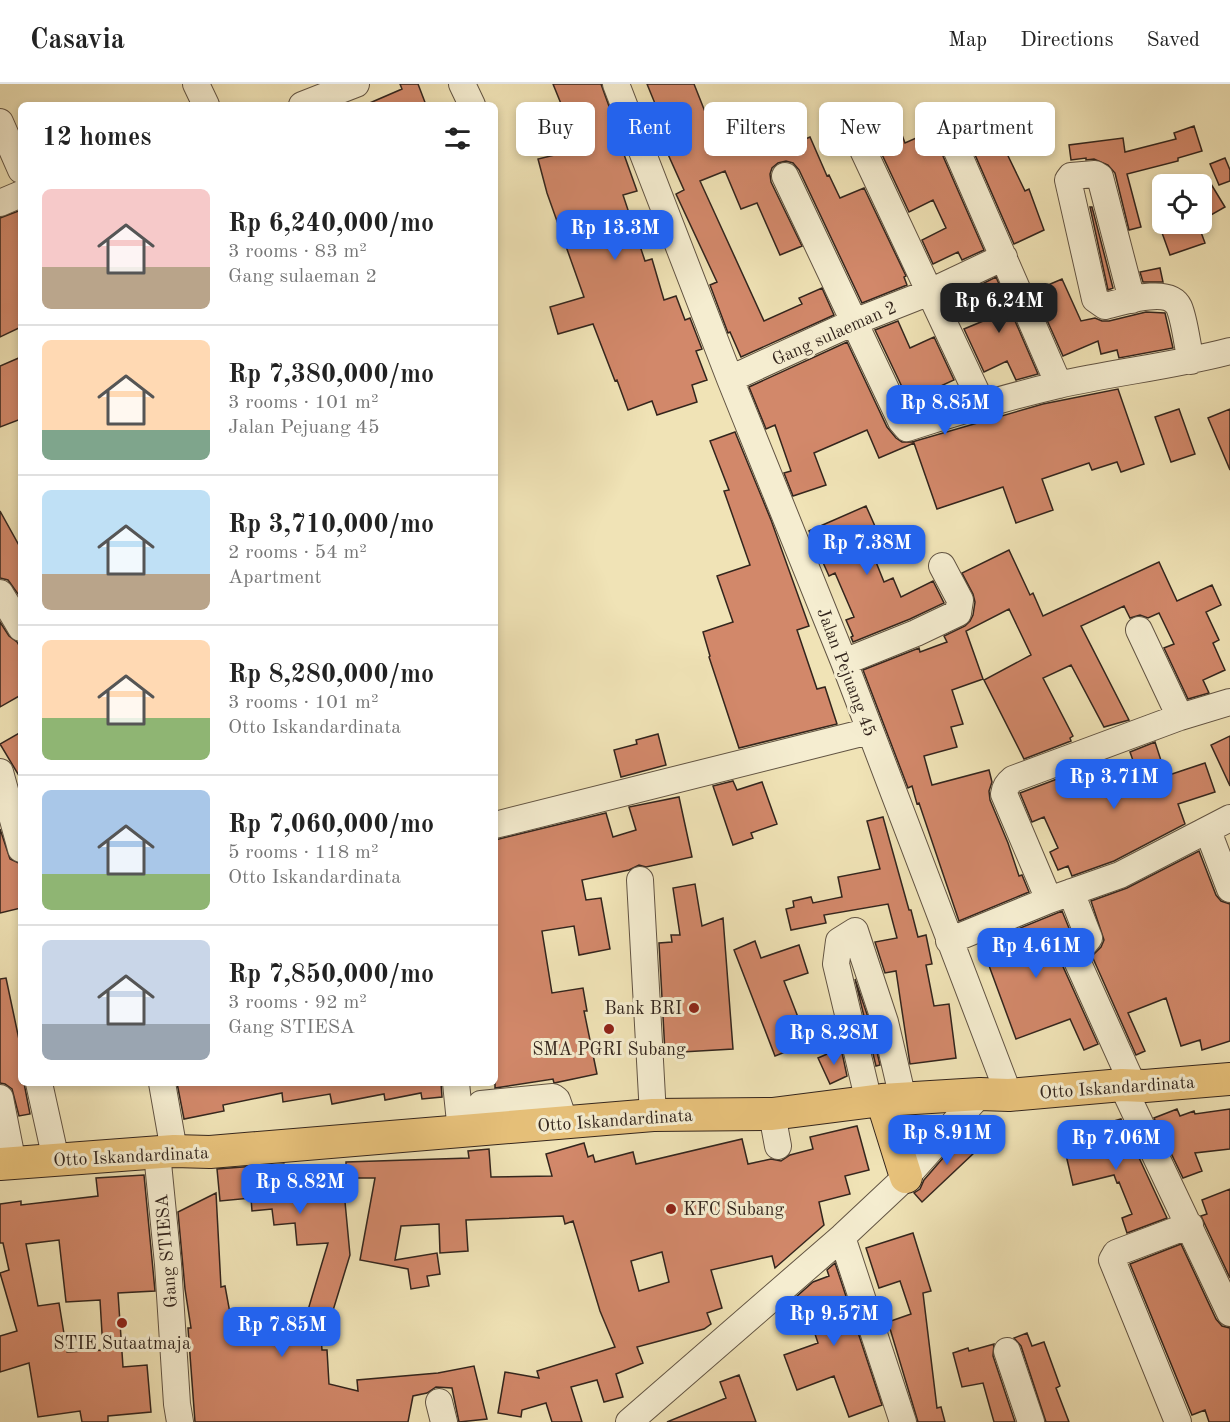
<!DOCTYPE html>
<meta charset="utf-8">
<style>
body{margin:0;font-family:"Old Standard TT",serif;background:#f6f6f6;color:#222;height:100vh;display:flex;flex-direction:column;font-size:22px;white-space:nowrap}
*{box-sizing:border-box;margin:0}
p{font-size:20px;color:#767676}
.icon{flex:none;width:33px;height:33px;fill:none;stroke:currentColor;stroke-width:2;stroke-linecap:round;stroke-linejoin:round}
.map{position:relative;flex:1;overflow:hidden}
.drawer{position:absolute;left:18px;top:18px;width:480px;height:984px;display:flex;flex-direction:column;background:#fff;border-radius:9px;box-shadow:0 3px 9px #0003}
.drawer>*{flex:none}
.hud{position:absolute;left:516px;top:18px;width:570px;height:54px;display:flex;gap:12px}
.buttons{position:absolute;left:1152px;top:90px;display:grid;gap:12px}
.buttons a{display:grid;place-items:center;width:60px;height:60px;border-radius:9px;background:#fff;box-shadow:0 3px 9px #0003;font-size:30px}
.price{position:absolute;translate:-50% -51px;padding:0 14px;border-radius:12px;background:#2563eb;color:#fff;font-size:20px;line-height:39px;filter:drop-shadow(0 2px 3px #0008)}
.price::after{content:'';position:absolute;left:50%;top:36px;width:18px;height:14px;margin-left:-9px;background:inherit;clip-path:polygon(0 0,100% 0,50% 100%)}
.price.active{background:#222;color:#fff}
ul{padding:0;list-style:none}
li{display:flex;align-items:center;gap:18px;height:150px;padding:0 24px}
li+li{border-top:2px solid #e0e0e0}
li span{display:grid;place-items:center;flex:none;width:168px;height:120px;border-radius:9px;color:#555}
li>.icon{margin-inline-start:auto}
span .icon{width:72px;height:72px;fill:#fffc;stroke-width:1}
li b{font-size:26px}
h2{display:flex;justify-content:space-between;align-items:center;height:72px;padding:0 24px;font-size:26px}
.chip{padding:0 21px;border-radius:9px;background:#fff;box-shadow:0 3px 9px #0003;font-size:21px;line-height:54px}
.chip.active{background:#2563eb;color:#fff}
header{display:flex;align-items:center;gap:36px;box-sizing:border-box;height:84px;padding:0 30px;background:#fff;border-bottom:2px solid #e0e0e0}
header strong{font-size:28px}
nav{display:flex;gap:33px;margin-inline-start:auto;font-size:21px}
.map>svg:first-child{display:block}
.building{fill:#d2886a;stroke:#33251d;stroke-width:1.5;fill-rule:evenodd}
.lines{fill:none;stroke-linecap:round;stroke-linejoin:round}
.minor-casing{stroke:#625443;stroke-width:28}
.major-casing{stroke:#33251d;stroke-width:34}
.minor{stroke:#f5edd0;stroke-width:26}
.major{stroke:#e8c27b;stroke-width:32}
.poi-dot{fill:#8f2418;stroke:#f5edd0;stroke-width:2}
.labels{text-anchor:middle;stroke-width:6;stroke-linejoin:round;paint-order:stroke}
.street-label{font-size:18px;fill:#33251d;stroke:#f5edd0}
.poi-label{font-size:18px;fill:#33251d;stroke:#f5edd0}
</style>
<header>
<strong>Casavia</strong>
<nav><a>Map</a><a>Directions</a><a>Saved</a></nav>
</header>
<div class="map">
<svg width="1230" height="1338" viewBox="0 0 1230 1338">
<rect width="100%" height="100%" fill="#f0e3b6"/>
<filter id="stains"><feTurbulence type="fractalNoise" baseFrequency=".00333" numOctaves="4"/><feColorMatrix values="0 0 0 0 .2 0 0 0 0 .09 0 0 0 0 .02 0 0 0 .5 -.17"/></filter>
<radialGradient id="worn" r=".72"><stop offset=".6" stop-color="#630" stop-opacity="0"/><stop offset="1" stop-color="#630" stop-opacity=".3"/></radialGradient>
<path class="building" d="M400,0H418L426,21H365L402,5Z
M553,0H601L623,61L621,62L637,107L623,111L645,177L652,175L664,216L676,212L685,236L690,234L702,265L696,267L707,296L692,301L697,318L657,331L652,317L628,326L617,296L615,297L593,240L558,250L550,223L584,213L547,109L538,75L559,70L551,48L570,42Z
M647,0H694L721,68L749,56L747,52L768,44L777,67L810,53L827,92L829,91L840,114L864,104L906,192L904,193L907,201L862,219L799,86L793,79L786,77L778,79L772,84L770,90L771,98L802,162L780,171L757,119L741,125L725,87L700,97L764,237L802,220L799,214L822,204L834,231L741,273L730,248L728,249L710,201L717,198L676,110L684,106L667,68L677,63L661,21L656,22Z
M891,34L899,53L902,51L905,59L932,47L984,166L962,176L958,168L933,180L922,156L946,144L933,116L909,128L877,60L871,53L864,51L862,46Z
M1194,42L1202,67L1178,74V77L1127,90L1141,143L1129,146L1115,89L1108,81L1094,75L1086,76V74L1071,76L1069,61L1123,54L1125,68L1176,55L1174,49Z
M995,45L1025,107L1029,105L1044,146L1014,160L969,57Z
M1225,74L1230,86V97L1219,101L1210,80Z
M1211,100L1225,123L1211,131L1202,115V105Z
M1090,123H1092L1113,204L1108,206Z
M21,126V243L0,253V134Z
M1180,140H1198L1205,159L1170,171L1161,146Z
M1160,184L1163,198H1143L1140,188Z
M996,193L1038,290L1016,296L1007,277L984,288L964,245L988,235L974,204Z
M1062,195L1081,237L1095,234L1102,237H1109L1146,228L1165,229L1173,264L1119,274L1117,266L1101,270L1098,257L1063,272L1034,207Z
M898,237L910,264L934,253L954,296L930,307L935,319L913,326L875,246Z
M847,258L887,343L896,354L902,358H912L1043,320L1118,305L1144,380L1121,388L1117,378L1092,386L1089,379L1042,395L1053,426L1016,439L1003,403L937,425L914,359L879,374L867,346L814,369L826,401L793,412L784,389L791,387L775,341L766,345L749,303Z
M21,273V335L0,343V282Z
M1179,325L1195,370L1171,378L1155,333Z
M1230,325V386L1208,334Z
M735,348L771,436L809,542L797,546L817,605L825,603L837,640L739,664L709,573L710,572L703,548L733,538L717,492L750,481L724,407L729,406L710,357Z
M866,422L886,467L874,473L884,498L893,494L901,513L933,497L944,519L910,535L853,558L851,553L853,552L846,536L854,533L835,489L829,492L809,447Z
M0,427L21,465V508L18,510L8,496L0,494Z
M1009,466L1030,511L1033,509L1043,532L1159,478L1177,517L1212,501L1221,521L1206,528L1219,556L1213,559L1225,586L1203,596L1209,609L1188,615L1164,564L1174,560L1159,529L1148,534L1140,531L1130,534L1124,522L1081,542L1129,636L1104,643L1071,581L1043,594L1073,652L1070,654L1071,657L1024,675L984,596L1031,571L1009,525L966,547L983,595L952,606L963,640L951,643L957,663L924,672L932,701L989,686L992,698L989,707L990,716L1008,759L1019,792L1022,791L1029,808L959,837L919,719L917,720L912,702L908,704L863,586L919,564L920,568L947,558L944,552L965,542L970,537L973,531L975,518L973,510L962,489Z
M0,538L9,552L17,558L21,565V611L0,623Z
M21,648V695L0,660Z
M658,650L666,681L621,693L614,666L637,660L636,656Z
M1230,652V702L1211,661Z
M1155,658L1166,692L1205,679L1215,708L1178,720L1185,740L1114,777L1072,792L1068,782L1058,786L1050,768L1058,764L1044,733L1032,738L1020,709L1081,686L1087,700L1136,685L1130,668Z
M733,697L737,706L762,698L777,740L751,749L753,754L733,761L713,702Z
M679,713L692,773L646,783L639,781L629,786L582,796L586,816L601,814L610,865L579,871L574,842L542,847L552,909L583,904L587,927H584L597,990L554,999L553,995L495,1004V756L606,729L613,753L636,746L629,723Z
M883,733L909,826H911L918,853L926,851L932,880L926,881L934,922L949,920L956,974L910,980L896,887L885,889L875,858L897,854L888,820L824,831L826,839L791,846L786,825L794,823L793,817L811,813L813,819L842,813L838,793L880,785L867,737Z
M0,745L10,775L21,780V824L0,829Z
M1199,767L1216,811L1221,817L1230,820V957L1202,966L1200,956L1181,962L1166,914L1128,929L1145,967L1136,971L1092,872L1101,863L1104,856L1091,817L1127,804Z
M695,800L702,842L723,834L733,965L665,969L659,859L672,858L671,851H680L673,804Z
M1062,827L1071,849L1063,855L1060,861V876L1098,960L1084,966L1070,935L1016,955L981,860Z
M755,857L761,874L799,861L808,889L784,897L808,959L775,972L734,866Z
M6,894L21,965V999H24L30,1030L19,1032L12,1005L5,1000L0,999V895Z
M855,895L871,942L880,981L876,982Z
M841,964L847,992L830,1000L818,974Z
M177,999H441L442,1013L422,1015L421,1009L385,1016L384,1010L332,1020L330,1010L283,1018L282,1009L223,1021L224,1027L184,1035Z
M1177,1025L1180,1032L1194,1027L1195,1030L1230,1025V1065L1195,1069L1202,1087L1183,1094L1154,1034Z
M1121,1035L1167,1134L1127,1149L1122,1134L1132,1130L1119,1098L1117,1099L1114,1091L1073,1101L1063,1058L1100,1049L1097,1042Z
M857,1042L869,1086L845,1092L850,1110L819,1118L824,1141L775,1184L772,1172L711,1186L722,1224L707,1229L711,1240L704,1245L637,1263L643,1279L616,1290L623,1313L604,1318L597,1296L571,1303L582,1338H552L546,1319L522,1326L521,1333L498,1329L505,1288L539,1294L537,1287L615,1263L600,1227L573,1137L565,1140L563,1132L466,1136L468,1167L440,1169L439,1140L401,1142L395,1176L437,1169L440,1190L427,1192L429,1202L411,1205L408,1185L360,1176L375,1094H346V1078L469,1074L468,1067L489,1065L491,1093L552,1092L546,1070L584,1059L588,1073L593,1071L595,1078L633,1068L636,1080L742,1055L748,1080L771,1075L781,1077L790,1071L813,1065L810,1053ZM662,1168L669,1198L639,1207L631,1177Z
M970,1050L976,1067L922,1118L914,1109L920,1105L924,1096L962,1052Z
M284,1080L285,1083L307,1082L308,1090L342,1086L350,1171L331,1233L308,1226L328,1159L297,1161L295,1139L274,1141L272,1125L252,1127L251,1114L220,1117L217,1085Z
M144,1091L155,1207L118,1209L123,1283L147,1281L151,1328L108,1332V1338H82L80,1327L38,1333L29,1279L0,1288V1252L17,1247L0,1189L9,1186L3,1159H0V1120L21,1117V1121L98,1112L96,1094ZM59,1156L66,1218L100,1216L103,1266L67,1268L59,1219L38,1222L26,1160Z
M1230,1105V1194L1201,1132L1207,1130L1202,1116Z
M216,1109L221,1203L225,1202L232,1240L247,1239L249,1258L321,1252L322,1266H327L329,1300L358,1307L357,1296L438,1289L474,1282L487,1335L459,1338L452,1304L436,1303L427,1309L413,1312L408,1338H195L188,1244H191L185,1205L178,1128Z
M913,1149L931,1207L923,1209L937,1324L941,1323L945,1338H918L888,1238L911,1230L900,1197L879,1204L866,1164Z
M1181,1160L1216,1235L1222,1242L1230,1244V1338H1209L1205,1326L1192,1331L1130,1180Z
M835,1179L882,1321L849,1333L834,1292L797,1306L784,1271L818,1259L809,1232L804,1233L796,1213L813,1198L829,1192L827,1186Z
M1027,1249L1032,1262L1044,1258L1060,1302L1056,1304L1069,1338H1046L1021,1262L1014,1254Z
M994,1260L993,1272L1015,1338H994L983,1299L962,1303L953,1269L968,1264L969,1267Z
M739,1291L756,1338H667L726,1314L720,1298Z"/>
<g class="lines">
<defs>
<path id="minor" d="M196,0L206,21
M462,0L472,21
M616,0L730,295L844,578L1009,1011
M302,21L356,0
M0,38L21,86
M947,44L1059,301
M863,66L982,320
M785,92L901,337L907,344C957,328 1007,313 1058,301C1115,288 1173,282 1230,267
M0,119L21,110
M1132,216L1100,93L1095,90L1071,92L1068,96L1095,215L1105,222C1122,218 1169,202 1179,223C1185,237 1187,261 1191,277
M730,295L854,238L930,208L1004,173
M0,509L21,544
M1139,546L1180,633
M844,578L916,549L958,529L960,516L942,482
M0,688L21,765
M495,741L870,647
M1208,747L1230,805
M640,796L653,1031
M1071,808L1089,854L1085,859L1075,864L1074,870L1133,1001
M1049,816L1004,710C1005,703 1007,700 1013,695L1180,633L1230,618
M949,857L1049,816L1120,791L1230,734
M39,999L56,1076
M162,999L174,1067
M456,999L461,1048
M1122,1001L1230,1229
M0,1014L13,1080
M869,1018L836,880L839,857L855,847L885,938L903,1015
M772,1030L778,1062
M474,1047L478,1024L481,1020L553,1013L557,1016L565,1039
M157,1069L168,1180L177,1320L180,1338
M842,1153L903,1338
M1007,1267L1031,1338
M439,1318L444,1338
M629,1338L842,1153L906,1093L980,1010
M1178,1338L1112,1176L1116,1169L1190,1141"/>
<path id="major" d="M882,1016L906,1093
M0,1080L174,1067L210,1068L653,1031L772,1030L882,1016L980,1010L1009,1011L1122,1001L1145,1002L1230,995"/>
</defs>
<use href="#minor" class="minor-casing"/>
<use href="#major" class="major-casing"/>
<use href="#minor" class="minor"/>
<use href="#major" class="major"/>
</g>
<g class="poi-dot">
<circle cx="694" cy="924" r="6"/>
<circle cx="609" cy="945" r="6"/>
<circle cx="671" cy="1125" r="6"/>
<circle cx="122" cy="1239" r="6"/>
</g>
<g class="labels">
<g class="street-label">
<text transform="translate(834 249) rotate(-24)" y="6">Gang sulaeman 2</text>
<text transform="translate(847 588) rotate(69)" y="6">Jalan Pejuang 45</text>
<text transform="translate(1117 1003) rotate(-4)" y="6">Otto Iskandardinata</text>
<text transform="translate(615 1036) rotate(-4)" y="6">Otto Iskandardinata</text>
<text transform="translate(131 1072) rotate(-3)" y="6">Otto Iskandardinata</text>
<text transform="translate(166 1167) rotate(-95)" y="6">Gang STIESA</text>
</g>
<g class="poi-label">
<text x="682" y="930" text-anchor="end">Bank BRI</text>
<text x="609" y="971">SMA PGRI Subang</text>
<text x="683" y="1131" text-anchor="start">KFC Subang</text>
<text x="122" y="1265">STIE Sutaatmaja</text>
</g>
</g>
<rect width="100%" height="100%" filter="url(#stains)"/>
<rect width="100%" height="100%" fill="url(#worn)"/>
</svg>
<div class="buttons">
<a><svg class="icon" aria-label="locate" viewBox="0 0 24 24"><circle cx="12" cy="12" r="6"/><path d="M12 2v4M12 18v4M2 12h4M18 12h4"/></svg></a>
</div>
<b class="price" style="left:615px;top:177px">Rp 13.3M</b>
<b class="price active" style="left:999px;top:250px">Rp 6.24M</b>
<b class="price" style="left:945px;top:352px">Rp 8.85M</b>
<b class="price" style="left:867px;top:492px">Rp 7.38M</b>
<b class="price" style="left:1114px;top:726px">Rp 3.71M</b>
<b class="price" style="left:1036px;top:895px">Rp 4.61M</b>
<b class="price" style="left:834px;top:982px">Rp 8.28M</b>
<b class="price" style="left:947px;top:1082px">Rp 8.91M</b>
<b class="price" style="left:1116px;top:1087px">Rp 7.06M</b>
<b class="price" style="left:300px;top:1131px">Rp 8.82M</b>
<b class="price" style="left:834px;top:1263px">Rp 9.57M</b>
<b class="price" style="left:282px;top:1274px">Rp 7.85M</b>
<div class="hud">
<a class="chip">Buy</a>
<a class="chip active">Rent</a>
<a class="chip">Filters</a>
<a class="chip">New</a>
<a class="chip">Apartment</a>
</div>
<section class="drawer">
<h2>12 homes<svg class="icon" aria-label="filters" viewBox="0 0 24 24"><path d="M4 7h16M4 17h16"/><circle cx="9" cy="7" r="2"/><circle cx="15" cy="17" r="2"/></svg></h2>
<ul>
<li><span style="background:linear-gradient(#f6c9c9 65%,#b9a48a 0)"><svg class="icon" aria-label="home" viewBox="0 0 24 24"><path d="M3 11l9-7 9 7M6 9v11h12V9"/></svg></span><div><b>Rp 6,240,000/mo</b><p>3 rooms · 83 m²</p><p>Gang sulaeman 2</p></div></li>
<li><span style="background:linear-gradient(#ffd9b3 75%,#7fa58c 0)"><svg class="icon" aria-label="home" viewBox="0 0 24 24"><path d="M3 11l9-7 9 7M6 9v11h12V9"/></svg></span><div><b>Rp 7,380,000/mo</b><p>3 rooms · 101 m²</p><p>Jalan Pejuang 45</p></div></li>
<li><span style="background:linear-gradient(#bfe0f5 70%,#b9a48a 0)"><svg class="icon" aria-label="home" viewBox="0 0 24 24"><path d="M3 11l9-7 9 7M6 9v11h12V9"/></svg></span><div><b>Rp 3,710,000/mo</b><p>2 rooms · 54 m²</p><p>Apartment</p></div></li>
<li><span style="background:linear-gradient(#ffd9b3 65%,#8fb573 0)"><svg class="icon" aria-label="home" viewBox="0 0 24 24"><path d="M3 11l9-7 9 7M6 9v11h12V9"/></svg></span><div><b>Rp 8,280,000/mo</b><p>3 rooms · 101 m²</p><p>Otto Iskandardinata</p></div></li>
<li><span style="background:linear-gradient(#a9c7e8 70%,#8fb573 0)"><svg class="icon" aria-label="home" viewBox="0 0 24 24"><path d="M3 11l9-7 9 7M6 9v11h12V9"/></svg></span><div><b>Rp 7,060,000/mo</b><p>5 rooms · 118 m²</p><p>Otto Iskandardinata</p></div></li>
<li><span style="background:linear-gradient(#c9d6e8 70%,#9aa5b1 0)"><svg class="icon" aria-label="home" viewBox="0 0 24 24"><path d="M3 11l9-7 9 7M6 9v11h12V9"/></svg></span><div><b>Rp 7,850,000/mo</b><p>3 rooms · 92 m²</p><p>Gang STIESA</p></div></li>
</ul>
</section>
</div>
